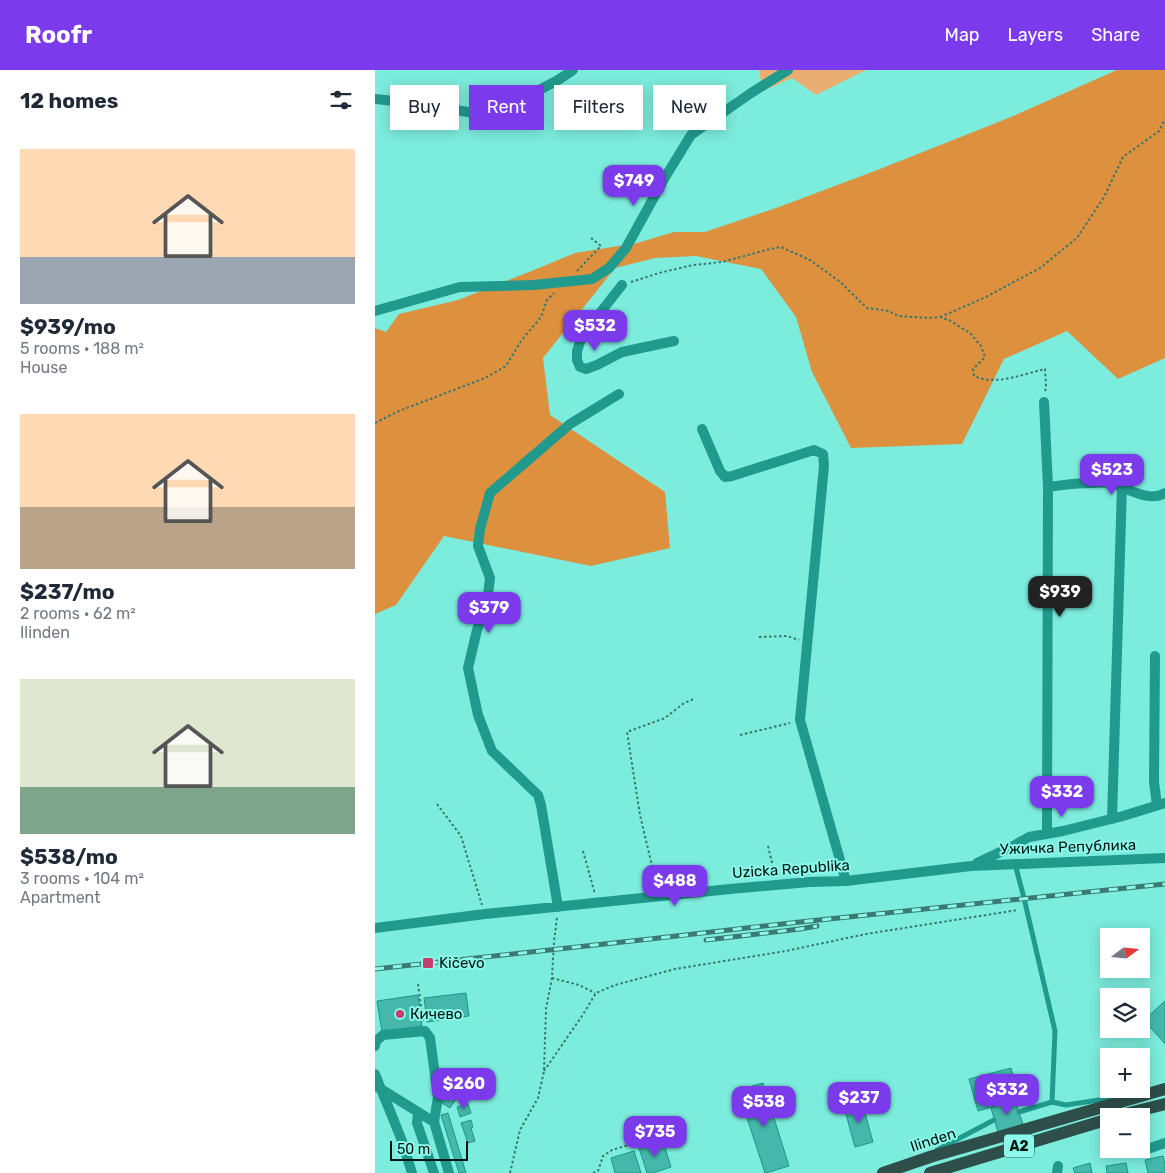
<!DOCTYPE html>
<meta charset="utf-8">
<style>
body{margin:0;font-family:Rubik,sans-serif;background:#f2f2f3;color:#1f2937;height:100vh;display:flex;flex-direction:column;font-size:19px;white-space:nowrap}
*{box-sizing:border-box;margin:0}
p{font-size:16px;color:#747a83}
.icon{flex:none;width:28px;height:28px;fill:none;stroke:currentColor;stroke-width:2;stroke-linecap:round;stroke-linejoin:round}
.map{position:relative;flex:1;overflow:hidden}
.sheet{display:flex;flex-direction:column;background:#fff;width:375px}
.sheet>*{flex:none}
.hud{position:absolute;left:15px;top:15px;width:475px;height:45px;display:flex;gap:10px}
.needle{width:32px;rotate:74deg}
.fabs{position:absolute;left:725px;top:858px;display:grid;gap:10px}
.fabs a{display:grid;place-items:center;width:50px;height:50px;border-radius:0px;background:#fff;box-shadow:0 2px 12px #0003;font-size:25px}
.scale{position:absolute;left:15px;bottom:12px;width:78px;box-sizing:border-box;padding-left:5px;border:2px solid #001411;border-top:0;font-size:14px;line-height:18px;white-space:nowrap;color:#001411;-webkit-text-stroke:4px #8af9ea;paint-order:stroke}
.price{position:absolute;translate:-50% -42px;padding:0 11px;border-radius:10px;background:#7c3aed;color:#fff;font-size:16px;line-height:32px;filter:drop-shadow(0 1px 2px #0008)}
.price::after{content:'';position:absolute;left:50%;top:30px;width:15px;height:11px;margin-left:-8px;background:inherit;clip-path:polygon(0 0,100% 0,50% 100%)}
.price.active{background:#222;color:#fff}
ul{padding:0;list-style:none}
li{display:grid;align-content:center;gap:10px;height:265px;padding:0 20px}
li span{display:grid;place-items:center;height:155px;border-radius:0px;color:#555}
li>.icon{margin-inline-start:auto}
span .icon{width:90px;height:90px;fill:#fffc;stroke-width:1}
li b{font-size:21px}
h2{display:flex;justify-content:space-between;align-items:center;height:60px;padding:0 20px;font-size:21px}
.pill{padding:0 18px;border-radius:0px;background:#fff;box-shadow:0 2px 12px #0003;font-size:18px;line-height:45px}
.pill.active{background:#7c3aed;color:#fff}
header{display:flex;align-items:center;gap:30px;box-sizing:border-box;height:70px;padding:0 25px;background:#7c3aed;color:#fff}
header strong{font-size:24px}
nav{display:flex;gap:28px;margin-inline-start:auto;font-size:18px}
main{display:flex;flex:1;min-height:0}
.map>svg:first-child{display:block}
.green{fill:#ebae72}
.forest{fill:#dd913e}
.building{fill:#45b8ab;stroke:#16998c}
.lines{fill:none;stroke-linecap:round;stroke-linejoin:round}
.path{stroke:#39776f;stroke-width:2;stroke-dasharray:2.5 2.5;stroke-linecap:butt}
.service{stroke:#219a8e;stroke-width:5}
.minor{stroke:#219a8e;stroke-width:10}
.primary{stroke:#2e4e49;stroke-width:12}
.rail-casing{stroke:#3a7a71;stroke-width:5}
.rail{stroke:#8af9ea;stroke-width:3;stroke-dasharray:9;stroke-linecap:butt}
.poi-dot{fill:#c83b6a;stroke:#8af9ea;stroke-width:2}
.labels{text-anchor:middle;stroke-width:4;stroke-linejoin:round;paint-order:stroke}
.shield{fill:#8af9ea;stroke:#295952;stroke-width:1}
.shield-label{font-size:14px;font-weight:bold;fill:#001411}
.street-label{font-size:15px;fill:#001411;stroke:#8af9ea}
.poi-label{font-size:15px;fill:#001411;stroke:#8af9ea;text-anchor:start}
</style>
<header>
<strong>Roofr</strong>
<nav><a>Map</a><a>Layers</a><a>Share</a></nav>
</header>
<main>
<section class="sheet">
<h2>12 homes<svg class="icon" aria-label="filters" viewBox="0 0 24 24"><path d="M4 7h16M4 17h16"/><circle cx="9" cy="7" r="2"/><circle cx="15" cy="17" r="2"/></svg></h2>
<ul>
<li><span style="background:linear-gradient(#ffd9b3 70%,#9aa5b1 0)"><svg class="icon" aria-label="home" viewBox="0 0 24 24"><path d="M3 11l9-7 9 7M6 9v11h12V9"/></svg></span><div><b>$939/mo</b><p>5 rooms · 188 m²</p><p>House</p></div></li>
<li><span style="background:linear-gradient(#ffd9b3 60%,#b9a48a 0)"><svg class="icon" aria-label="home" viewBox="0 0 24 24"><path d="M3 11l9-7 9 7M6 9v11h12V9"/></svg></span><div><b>$237/mo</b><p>2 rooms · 62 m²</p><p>Ilinden</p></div></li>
<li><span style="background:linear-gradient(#dfe7d0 70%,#7fa58c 0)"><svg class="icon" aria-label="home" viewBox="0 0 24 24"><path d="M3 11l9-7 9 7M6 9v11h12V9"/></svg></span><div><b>$538/mo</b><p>3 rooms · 104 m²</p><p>Apartment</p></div></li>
</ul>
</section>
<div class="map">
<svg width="790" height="1103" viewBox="0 0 790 1103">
<rect width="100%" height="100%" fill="#7cecdd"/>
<path class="green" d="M384,0H491L441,25L417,8L388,21Z"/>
<path class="forest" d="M742,0H790V288L743,309L692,261L629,289L587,374L476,378L437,302L421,247L386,199L321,186L280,188L240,198L168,288L175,345L290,422L295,478L216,496L69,466L21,535L0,544V258L11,262L24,244L83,230L159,200L200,183L262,173L299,162H330L404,137L505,99L636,47Z"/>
<path class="building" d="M91,923L94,946L52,952L49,928Z
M43,925L47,956L7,962L2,931Z
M790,931V974L769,950Z
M636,998L645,1029L603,1041L594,1009Z
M77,999L85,1000L82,1014L74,1013Z
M388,1013L414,1096L391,1103H390L363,1020Z
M73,1016L81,1018L80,1025L71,1024Z
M73,1024L81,1029L75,1038L67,1033Z
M640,1030L648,1054L623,1062L616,1038Z
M487,1032L498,1072L480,1077L469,1037Z
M93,1034L96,1043L85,1047L82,1037Z
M73,1043L91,1103H84L66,1045Z
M96,1050L98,1057L96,1058L100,1071L93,1073L86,1053Z
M288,1071L296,1097L278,1103H272L264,1078Z
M259,1081L266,1103H240L236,1088Z
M788,1086L790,1095V1103H773L770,1090Z
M715,1093L717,1103H700L698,1098Z
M751,1093L753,1103H732L731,1096Z"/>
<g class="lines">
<path class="path" d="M202,201L226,176L216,168
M256,212L284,203L318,195L347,192L395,179L406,177L435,190L464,211L492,238L514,241L523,246L554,248L565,247L576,251L596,264L606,276L610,287L598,299L599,306C621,316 648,304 670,299L671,315L670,323
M565,247L609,228L665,198L702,168L729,127L748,87L784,61L790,49
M0,353L24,341L110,308L131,296L146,271L166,247L172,230L179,223
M384,567L412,566L424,570
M365,665L415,653
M62,734L86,766L107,835
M393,776L400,805
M208,781L220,824
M282,817L265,745L252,662L290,648L309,633L319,629
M177,908L204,915L220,923
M43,914L48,951
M169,1001L207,946L221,923L240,915L300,899L411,881L491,864L643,840
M135,1103L145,1060L163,1028L169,1001L171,939L177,908L179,872L182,847
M218,1103L223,1101L228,1086L237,1080L286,1065"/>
<path class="service" d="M640,794L649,828L680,961L677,1032
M644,1042L677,1032L691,1035L744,1027
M562,1080L619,1050"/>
<path class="minor" d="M0,29L39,33L99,43L132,37L183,10L198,0
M247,215L225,243L210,258L202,281V290L205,297L211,299L222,295L247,282L299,271
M0,241L85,217L158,215L217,209L234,198L251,178L289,109L316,65L376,23L413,0
M669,332L673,417L672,764
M327,359L345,401L350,407L357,406L439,380L448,384L449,396L425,650L471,811
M673,417C688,415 701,413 716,413C722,413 729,412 735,413C752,417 773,433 790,423
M780,586L779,712L782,735
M737,749L747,416
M602,793L638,776L654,767L688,761L748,746L790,733
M183,837L166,735L163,725L117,681L103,645L93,598L102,560L112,533L115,508L103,476L105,459L115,423L195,354L244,324
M0,858L110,844L355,819L434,812L471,811L596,796L790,788
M0,976L1,971L8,965L50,961L55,968L63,1027L59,1052L74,1103
M0,1004L6,1019L59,1052
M0,1016L6,1019L15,1041L27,1071L37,1103
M43,1043L42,1053L59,1103
M761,1083L790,1073
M682,1103L683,1096"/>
<path class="primary" d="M742,1046L790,1034
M508,1103L558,1086L790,1019
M555,1103L734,1049"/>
<defs>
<path id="rail" d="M331,870L425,859L442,856
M0,899L275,869L425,852L790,814"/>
</defs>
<use href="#rail" class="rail-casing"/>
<use href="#rail" class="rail"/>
</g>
<g class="poi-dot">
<rect x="47" y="887" width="12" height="12" rx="2.5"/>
<circle cx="25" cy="944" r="5"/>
</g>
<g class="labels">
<rect class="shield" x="629" y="1064.5" width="30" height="23" rx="4"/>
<g class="shield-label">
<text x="644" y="1081">A2</text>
</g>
<g class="street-label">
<text transform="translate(693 777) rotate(-2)" y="5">Ужичка Република</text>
<text transform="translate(416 799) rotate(-4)" y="5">Uzicka Republika</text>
<text transform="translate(558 1070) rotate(-18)" y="5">Ilinden</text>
</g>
<g class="poi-label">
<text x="64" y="898">Kičevo</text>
<text x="35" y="949">Кичево</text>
</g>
</g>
</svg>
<div class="fabs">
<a><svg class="needle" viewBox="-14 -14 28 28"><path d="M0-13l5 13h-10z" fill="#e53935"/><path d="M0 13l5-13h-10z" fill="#747a83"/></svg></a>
<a><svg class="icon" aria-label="layers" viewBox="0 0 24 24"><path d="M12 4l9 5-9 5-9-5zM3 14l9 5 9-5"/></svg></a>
<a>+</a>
<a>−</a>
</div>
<div class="scale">50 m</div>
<b class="price" style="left:259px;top:137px">$749</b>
<b class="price" style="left:220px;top:282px">$532</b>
<b class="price" style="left:737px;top:426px">$523</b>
<b class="price active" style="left:685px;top:548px">$939</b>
<b class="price" style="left:114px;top:564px">$379</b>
<b class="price" style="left:687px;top:748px">$332</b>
<b class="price" style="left:300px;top:837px">$488</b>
<b class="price" style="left:89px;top:1040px">$260</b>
<b class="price" style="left:632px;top:1046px">$332</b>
<b class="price" style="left:484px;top:1054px">$237</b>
<b class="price" style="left:389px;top:1058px">$538</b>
<b class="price" style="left:280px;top:1088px">$735</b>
<div class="hud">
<a class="pill">Buy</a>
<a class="pill active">Rent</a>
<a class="pill">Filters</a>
<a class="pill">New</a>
</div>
</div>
</main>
